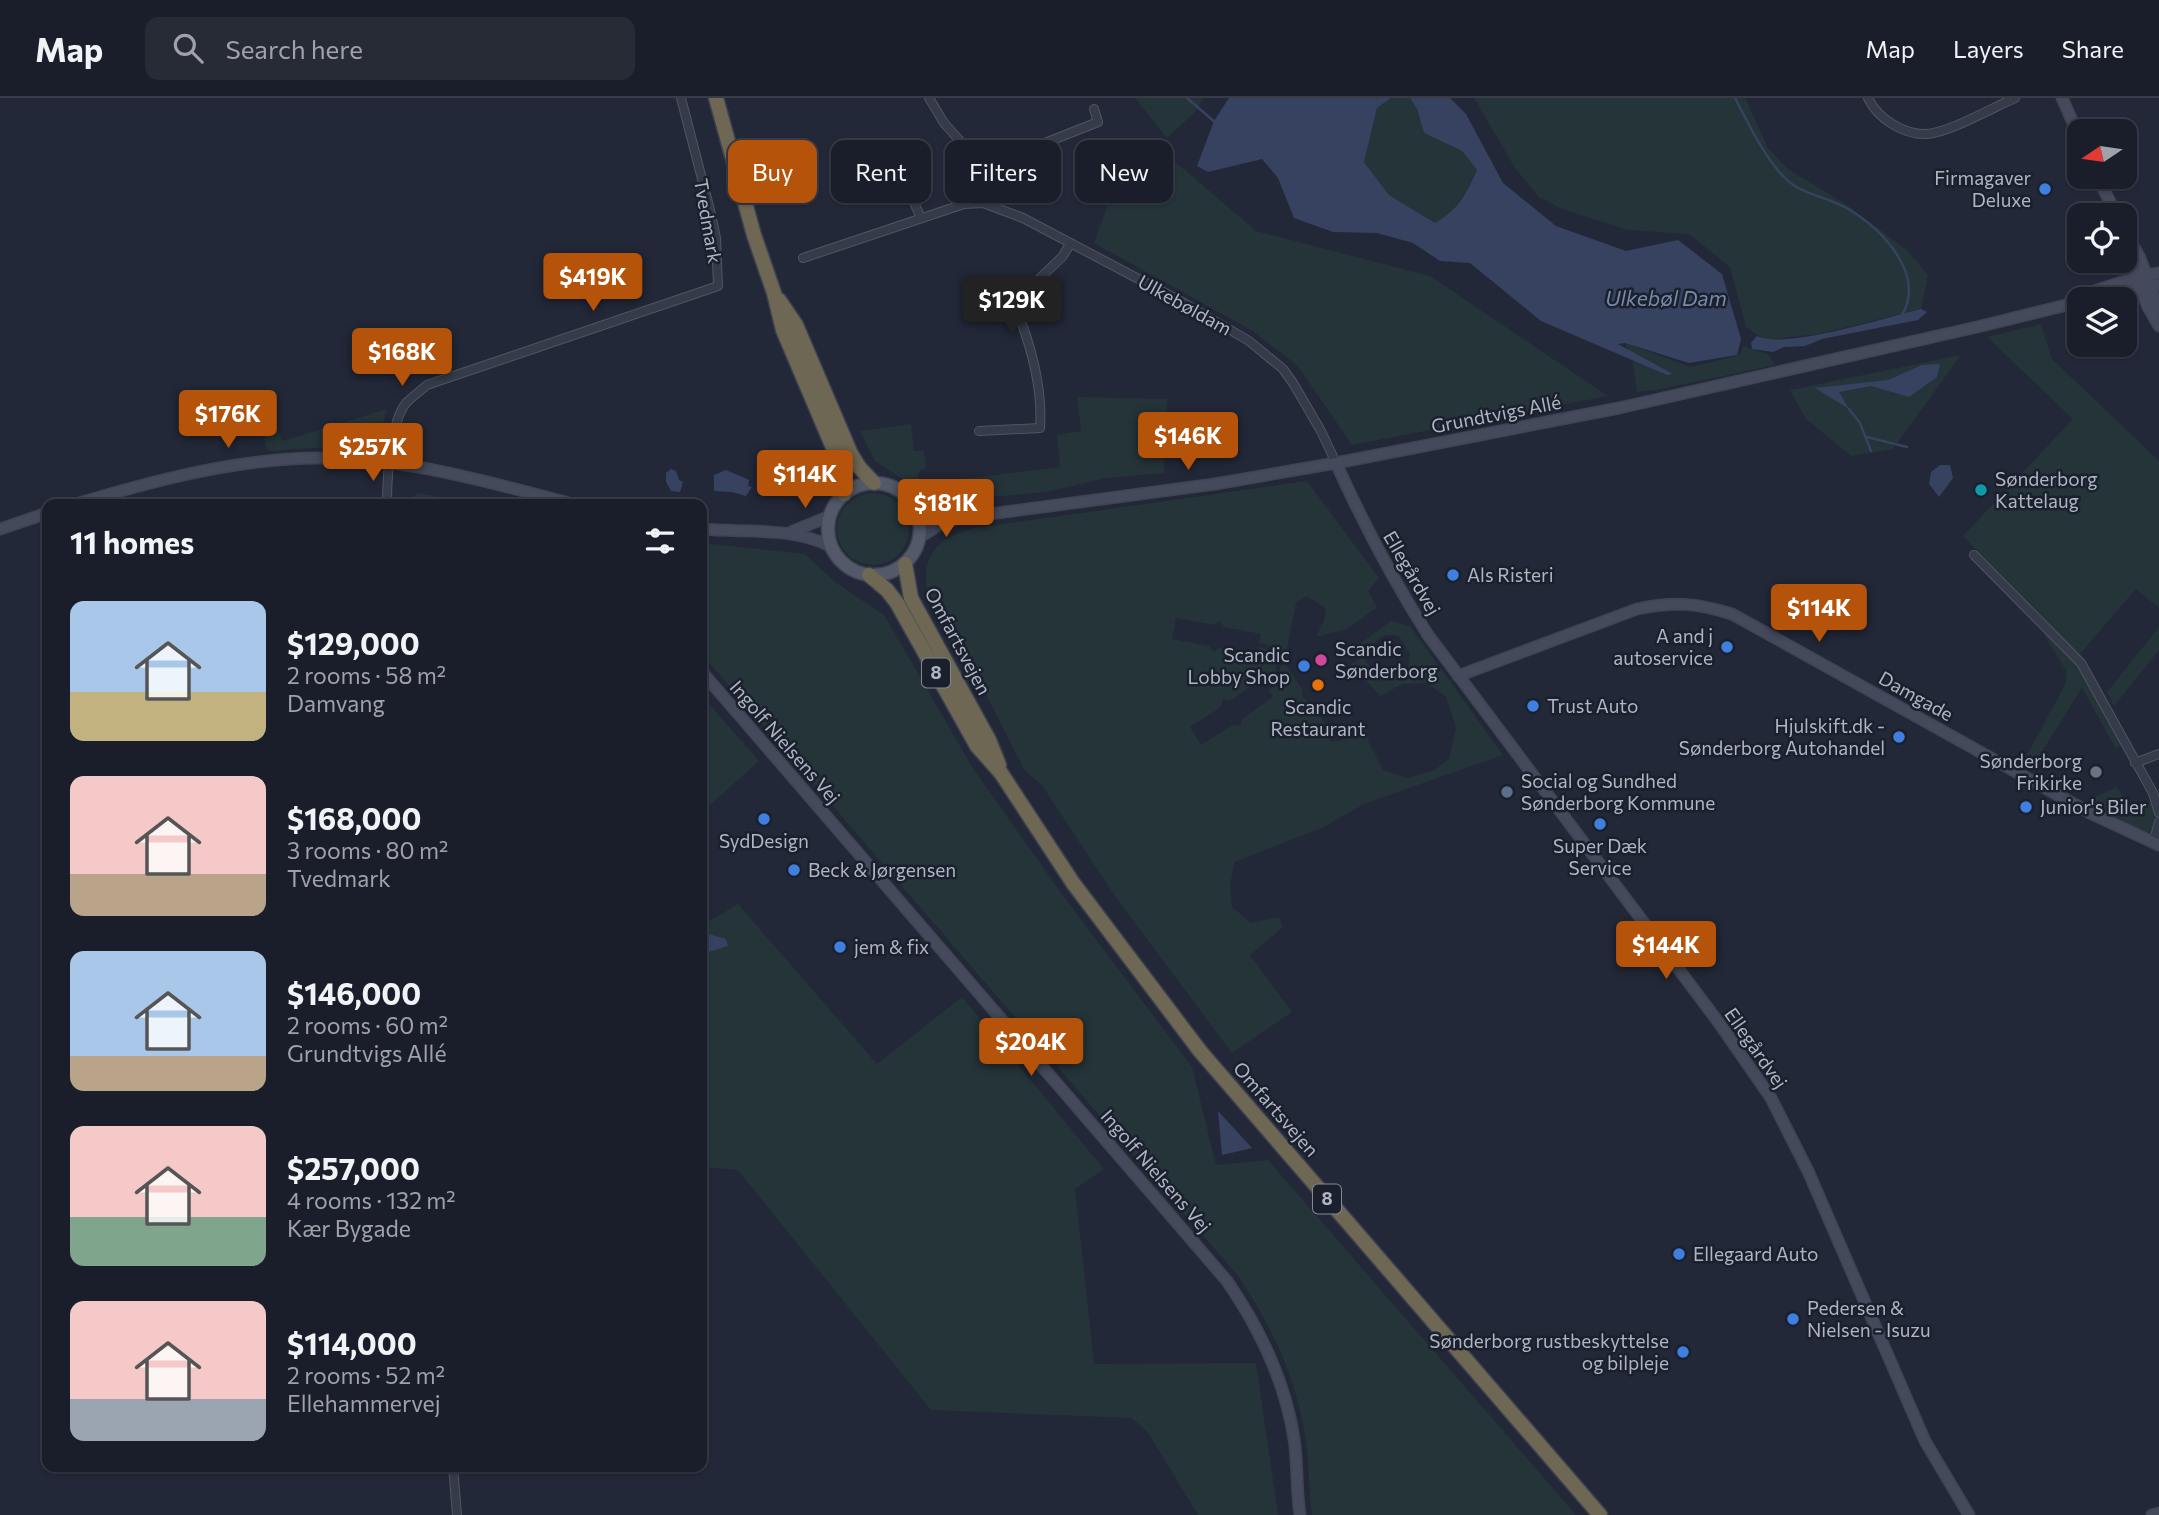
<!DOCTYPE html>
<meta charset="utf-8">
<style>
body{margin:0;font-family:Commissioner,sans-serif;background:#272b36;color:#f1f3f6;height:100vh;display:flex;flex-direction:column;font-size:26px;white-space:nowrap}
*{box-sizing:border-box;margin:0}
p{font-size:23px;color:#9fa2a8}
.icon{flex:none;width:38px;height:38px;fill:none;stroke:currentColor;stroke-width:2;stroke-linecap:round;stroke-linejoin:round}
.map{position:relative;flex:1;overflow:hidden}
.side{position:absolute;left:42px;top:401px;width:665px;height:973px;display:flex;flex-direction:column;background:#1a1e2a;border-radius:14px;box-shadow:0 2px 5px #0004,0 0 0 2px #383c47}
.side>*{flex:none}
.hud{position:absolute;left:728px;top:42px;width:665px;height:63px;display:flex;gap:14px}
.needle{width:46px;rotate:257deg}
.fabs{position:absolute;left:2067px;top:21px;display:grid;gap:14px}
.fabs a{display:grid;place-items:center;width:70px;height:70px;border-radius:14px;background:#1a1e2a;box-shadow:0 2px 5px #0004,0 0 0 2px #383c47;font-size:35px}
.price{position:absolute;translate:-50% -60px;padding:0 16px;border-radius:7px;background:#b45309;color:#fff;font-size:23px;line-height:46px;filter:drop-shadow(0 2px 4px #0008)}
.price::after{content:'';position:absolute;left:50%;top:42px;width:21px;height:16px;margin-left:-10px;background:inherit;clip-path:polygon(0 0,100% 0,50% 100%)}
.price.active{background:#222;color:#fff}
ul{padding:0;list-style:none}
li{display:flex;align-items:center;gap:21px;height:175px;padding:0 28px}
li span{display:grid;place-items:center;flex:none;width:196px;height:140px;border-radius:14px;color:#555}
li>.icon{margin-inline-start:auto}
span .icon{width:84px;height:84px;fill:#fffc;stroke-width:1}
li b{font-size:30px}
h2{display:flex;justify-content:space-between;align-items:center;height:84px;padding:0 28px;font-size:30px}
.tag{padding:0 24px;border-radius:14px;background:#1a1e2a;box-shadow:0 2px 5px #0004,0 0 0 2px #383c47;font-size:24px;line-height:63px}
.tag.active{background:#b45309;color:#fff}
header{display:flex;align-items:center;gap:42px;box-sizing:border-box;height:98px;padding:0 35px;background:#1a1e2a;border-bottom:2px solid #383c47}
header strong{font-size:33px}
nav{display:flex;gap:38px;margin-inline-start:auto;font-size:24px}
.search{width:490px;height:63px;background:#272b36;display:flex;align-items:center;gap:18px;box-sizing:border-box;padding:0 24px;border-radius:14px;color:#9fa2a8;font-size:26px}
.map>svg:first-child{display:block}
.green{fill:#243439}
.water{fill:#36425f}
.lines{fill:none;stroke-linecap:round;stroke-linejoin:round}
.stream{stroke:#36425f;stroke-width:2.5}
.street-casing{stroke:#505563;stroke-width:10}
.secondary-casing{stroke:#3f4452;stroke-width:13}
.primary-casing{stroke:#3f4452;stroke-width:15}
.highway-casing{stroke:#3d4250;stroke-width:17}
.street{stroke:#353b49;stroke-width:8}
.secondary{stroke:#44495b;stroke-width:10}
.primary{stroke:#535969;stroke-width:12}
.highway{stroke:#6e6753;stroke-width:14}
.shop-dot{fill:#3f7fe0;stroke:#1b202d;stroke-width:2.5}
.culture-dot{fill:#0f9aa8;stroke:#1b202d;stroke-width:2.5}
.hotel-dot{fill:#d1479c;stroke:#1b202d;stroke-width:2.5}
.food-dot{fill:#e8710a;stroke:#1b202d;stroke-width:2.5}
.worship-dot{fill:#6b7280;stroke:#1b202d;stroke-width:2.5}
.service-dot{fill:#5c6f8a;stroke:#1b202d;stroke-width:2.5}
.labels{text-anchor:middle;stroke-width:5;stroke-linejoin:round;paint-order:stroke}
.shield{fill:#1b202d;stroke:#838897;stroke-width:2}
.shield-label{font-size:18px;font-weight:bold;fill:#b0b5c5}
.poi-label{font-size:19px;fill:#b0b5c5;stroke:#1b202d;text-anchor:start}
.street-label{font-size:19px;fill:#b0b5c5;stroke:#1b202d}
.water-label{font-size:21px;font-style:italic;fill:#7988ac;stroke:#1b202d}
</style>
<header>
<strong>Map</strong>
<div class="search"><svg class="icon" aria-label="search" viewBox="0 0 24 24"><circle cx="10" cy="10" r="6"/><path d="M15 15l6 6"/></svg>Search here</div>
<nav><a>Map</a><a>Layers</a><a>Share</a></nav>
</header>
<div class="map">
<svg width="2159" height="1417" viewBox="0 0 2159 1417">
<rect width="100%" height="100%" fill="#222838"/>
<path class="green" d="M1135,0H1204L1195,14L1167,40Z
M1391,0H1410L1417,11L1424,35L1462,53L1477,72C1465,96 1459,111 1435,125L1389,97L1364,64L1377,10Z
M1474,0H1745L1768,50L1789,72L1847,107L1908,153L1928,177L1921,211L1819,236L1765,242L1746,229L1730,169L1689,136L1628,132L1562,111L1539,99L1515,70Z
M1165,55L1256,133L1430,178L1608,298L1352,347L1297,267L1251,232L1094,145L1121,70Z
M2041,226L2052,261L2159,363V510L2136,491L2078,558L1963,438L2073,321L1987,239Z
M1625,245L1691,269L1740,257L1743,248L1767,256L1776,267L1661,291L1637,294L1633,264Z
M1961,257L1893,351L1851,358L1806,321L1790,292Z
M1077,299L1167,301L1164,375L1107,380L1045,394L938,404L875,363L860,333L911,326L914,353H924L926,369L918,375V383L921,388L932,390L938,384L1060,369L1057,337L1081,333Z
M387,311L377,346L268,353L261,334L276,330L283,343Z
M1307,383L1379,480L1368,493L1377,509L1347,531L1316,539L1324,523L1326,510L1306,498L1296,505L1285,561L1279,562L1269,547L1259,545L1261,536L1224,529L1220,523L1214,527L1176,520L1172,541L1209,548L1214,554L1219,550L1256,558L1259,549L1267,551L1277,566L1273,584L1266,588L1261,581L1230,603L1223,601L1221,609L1190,629L1201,647L1233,627L1240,628L1242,621L1273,599L1269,592L1277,586L1281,568L1286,567L1303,592L1302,598L1315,610L1331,635L1328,637L1331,644L1346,641L1344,638L1351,627L1356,631L1366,628L1369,645L1383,672L1407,680L1434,672L1449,661L1456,630L1446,599L1427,585L1402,586L1381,598L1350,567L1363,559L1377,579L1398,578L1408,571L1410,556L1399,538C1383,535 1379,539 1370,551L1351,552L1391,523L1410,528L1503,657L1364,706L1322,730L1234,764L1230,788L1232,809L1251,825L1279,819L1283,829L1250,857L1292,914L1232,955L1117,801L1041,686L1025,673L963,552C958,548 951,543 947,538C931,514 915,475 936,450C946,438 960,435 975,430Z
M418,395L481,406H403Z
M837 431a36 36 0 1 1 72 0a36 36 0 1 1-72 0Z
M702,445L805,456L835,484L884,517L974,672L1059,792L1192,969L1216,1067L1268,1062L1576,1417H1312C1309,1395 1309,1374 1307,1352C1300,1288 1274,1231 1238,1178L702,556Z
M2159,529V552L2114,608L2107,594Z
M2047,534L2079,566L2121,647L2116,651L2082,590L2031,671L2021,668L2065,587L2067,574L2044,537Z
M702,598L759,663L702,714Z
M2117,689L2131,710L2148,704L2154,707L2156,723L2153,734L2149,735L2091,709L2089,702Z
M738,806L877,966L962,899L1104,1071L1075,1091L1094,1266L1256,1265L1278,1417H1198L1147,1333L1131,1320L931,1312L738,1072L702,1069V816L708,824Z"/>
<path class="water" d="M1229,0H1391L1377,10L1364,64L1389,97L1435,125C1459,111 1466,96 1477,72L1462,53L1424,35L1417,11L1410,0H1450L1466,16L1503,85L1556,128L1626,153L1678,142L1722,176L1741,241L1737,257L1689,265L1625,245L1618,246L1673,276L1667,277L1541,223L1470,165L1440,163L1413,145L1377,135L1333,134L1294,120L1278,80L1262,61L1208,74L1197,68L1214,23Z
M1921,211L1927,214L1918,222L1822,241L1805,248L1784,249L1773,254L1752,251L1751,245L1757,238C1785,252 1887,219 1921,211Z
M1940,266L1937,279L1909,299L1871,288L1839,294L1849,311L1815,290L1888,282L1922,267Z
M1940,367H1950L1953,380L1939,399L1929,386L1931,374Z
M671,371L676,373L679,382L683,384L680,394L671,393L666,384V375Z
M726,372L749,382L748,388L752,389L746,398L732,394L714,393V377Z
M702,834L726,841L728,848L702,856Z
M1218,1013L1252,1050L1222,1057Z"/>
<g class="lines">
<path class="stream" d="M1187,0L1216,25
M1735,0C1747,23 1765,60 1783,78C1801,98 1828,98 1850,112C1882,132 1926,176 1902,217
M1849,311L1860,325L1871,353
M1867,339L1907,349"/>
<defs>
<path id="street" d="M929,0L944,25L969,53L978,72L983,105
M1868,0C1878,21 1904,37 1927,36C1950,34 1992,10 2015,0
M898,69L921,120
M978,72L1015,49L1026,50L1045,45L1098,24L1094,11
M803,160L964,106L983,105L1023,120L1184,205L1249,243L1283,271L1293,285L1321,333L1336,365
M979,333L1040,330C1043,289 1030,244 1014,205L1062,159L1071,145
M387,406C387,381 390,325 406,305C412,299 420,293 427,287L718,188L716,140L710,112L681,0
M1974,457L2081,565L2153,695L2159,715
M2135,665L2159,656
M2153,745L2159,724
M453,1368L457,1417"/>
<path id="secondary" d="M2062,0L2079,38
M2097,79L2117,117
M2124,132L2140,160L2159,211
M2124,150L2148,209L2159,228
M2071,201L2137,179L2159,175
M2092,201L2159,187
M1336,365C1363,425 1393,482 1428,537L1719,925L1771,1000L1808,1073L1925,1343L1969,1417
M76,406C146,385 216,366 290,361C386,354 481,382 573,406
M916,412L954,419
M0,431L47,415
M702,431C746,435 791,428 832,449
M791,434L830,418
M920,439L942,425L960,420L1215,386L1336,365L1619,310L1977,229L2079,204
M702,574L1227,1183C1260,1231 1285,1282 1294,1341C1298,1366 1296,1392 1300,1417
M1458,578L1637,511C1673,503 1697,505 1732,516L2090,715L2159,747
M2152,1417L2159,1415"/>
<path id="primary" d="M828 431a46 46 0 1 1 92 0a46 46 0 1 1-92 0Z"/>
<path id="highway" d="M716,0L754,137L774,195L783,232L837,359L844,396
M779,202L796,227L851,356L859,369L874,385
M905,466L911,500L989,642L999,667
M869,477L887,492L897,505L977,648L1001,675L1073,785L1200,953L1600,1417"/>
</defs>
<use href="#street" class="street-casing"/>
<use href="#secondary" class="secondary-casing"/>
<use href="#primary" class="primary-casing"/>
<use href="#highway" class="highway-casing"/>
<use href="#street" class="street"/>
<use href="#secondary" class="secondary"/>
<use href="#primary" class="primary"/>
<use href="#highway" class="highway"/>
</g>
<g class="shop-dot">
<circle cx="2045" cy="91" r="7"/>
<circle cx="1453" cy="477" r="7"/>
<circle cx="1727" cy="549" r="7"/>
<circle cx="1304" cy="568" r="7"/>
<circle cx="1533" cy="608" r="7"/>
<circle cx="1899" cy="639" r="7"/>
<circle cx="2026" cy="709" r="7"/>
<circle cx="764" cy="721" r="7"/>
<circle cx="1600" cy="726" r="7"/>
<circle cx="794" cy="772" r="7"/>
<circle cx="840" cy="849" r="7"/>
<circle cx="1679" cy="1156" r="7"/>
<circle cx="1793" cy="1221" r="7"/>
<circle cx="1683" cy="1254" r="7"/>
</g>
<circle class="culture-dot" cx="1981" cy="392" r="7"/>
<circle class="hotel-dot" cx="1321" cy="562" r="7"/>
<circle class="food-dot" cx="1318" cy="587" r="7"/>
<circle class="worship-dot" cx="2096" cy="674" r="7"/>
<circle class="service-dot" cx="1507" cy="694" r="7"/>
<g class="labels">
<g class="shield">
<rect x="922" y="560.5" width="28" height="29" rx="5"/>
<rect x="1313" y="1086.5" width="28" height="29" rx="5"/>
</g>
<g class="shield-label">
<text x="936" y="581">8</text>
<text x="1327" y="1107">8</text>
</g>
<g class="poi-label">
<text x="2031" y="87" text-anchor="end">Firmagaver<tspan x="2031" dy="22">Deluxe</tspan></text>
<text x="1995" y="388">Sønderborg<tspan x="1995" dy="22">Kattelaug</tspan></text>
<text x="1467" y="484">Als Risteri</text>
<text x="1713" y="545" text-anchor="end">A and j<tspan x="1713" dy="22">autoservice</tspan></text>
<text x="1335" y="558">Scandic<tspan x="1335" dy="22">Sønderborg</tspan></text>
<text x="1290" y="564" text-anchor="end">Scandic<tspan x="1290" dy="22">Lobby Shop</tspan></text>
<text x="1547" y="615">Trust Auto</text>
<text x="1318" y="616" text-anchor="middle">Scandic<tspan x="1318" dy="22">Restaurant</tspan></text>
<text x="1885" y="635" text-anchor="end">Hjulskift.dk -<tspan x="1885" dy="22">Sønderborg Autohandel</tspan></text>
<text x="2082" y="670" text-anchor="end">Sønderborg<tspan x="2082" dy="22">Frikirke</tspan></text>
<text x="1521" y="690">Social og Sundhed<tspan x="1521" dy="22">Sønderborg Kommune</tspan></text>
<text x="2040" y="716">Junior's Biler</text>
<text x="764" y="750" text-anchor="middle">SydDesign</text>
<text x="1600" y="755" text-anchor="middle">Super Dæk<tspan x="1600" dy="22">Service</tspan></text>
<text x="808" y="779">Beck &amp; Jørgensen</text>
<text x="854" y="856">jem &amp; fix</text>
<text x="1693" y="1163">Ellegaard Auto</text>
<text x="1807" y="1217">Pedersen &amp;<tspan x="1807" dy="22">Nielsen - Isuzu</tspan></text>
<text x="1669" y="1250" text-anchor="end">Sønderborg rustbeskyttelse<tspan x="1669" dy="22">og bilpleje</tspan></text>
</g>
<g class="street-label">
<text transform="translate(708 123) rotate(80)" y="7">Tvedmark</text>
<text transform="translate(1185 207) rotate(29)" y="7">Ulkebøldam</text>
<text transform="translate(1496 316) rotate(-11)" y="7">Grundtvigs Allé</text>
<text transform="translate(1412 475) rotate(60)" y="7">Ellegårdvej</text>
<text transform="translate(958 543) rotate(62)" y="7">Omfartsvejen</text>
<text transform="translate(1916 598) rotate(29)" y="7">Damgade</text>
<text transform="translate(785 644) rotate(49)" y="7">Ingolf Nielsens Vej</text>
<text transform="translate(1756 950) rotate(55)" y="7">Ellegårdvej</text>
<text transform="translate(1276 1011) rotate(49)" y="7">Omfartsvejen</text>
<text transform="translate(1156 1073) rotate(49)" y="7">Ingolf Nielsens Vej</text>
</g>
<g class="water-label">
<text x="1666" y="208">Ulkebøl Dam</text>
</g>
</g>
</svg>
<div class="fabs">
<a><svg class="needle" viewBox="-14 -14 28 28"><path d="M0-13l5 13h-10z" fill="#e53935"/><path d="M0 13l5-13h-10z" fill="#9fa2a8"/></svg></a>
<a><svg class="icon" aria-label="locate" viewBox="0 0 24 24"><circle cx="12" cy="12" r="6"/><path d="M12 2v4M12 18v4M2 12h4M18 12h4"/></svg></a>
<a><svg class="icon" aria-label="layers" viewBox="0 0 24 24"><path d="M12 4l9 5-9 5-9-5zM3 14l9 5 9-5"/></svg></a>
</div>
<b class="price" style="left:593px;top:215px">$419K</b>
<b class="price active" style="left:1012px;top:238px">$129K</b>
<b class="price" style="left:402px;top:290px">$168K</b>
<b class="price" style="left:228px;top:352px">$176K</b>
<b class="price" style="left:1188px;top:374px">$146K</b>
<b class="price" style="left:373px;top:385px">$257K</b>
<b class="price" style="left:805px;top:412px">$114K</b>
<b class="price" style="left:946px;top:441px">$181K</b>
<b class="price" style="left:1819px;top:546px">$114K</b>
<b class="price" style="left:1666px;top:883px">$144K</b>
<b class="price" style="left:1031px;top:980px">$204K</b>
<div class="hud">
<a class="tag active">Buy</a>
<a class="tag">Rent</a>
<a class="tag">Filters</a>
<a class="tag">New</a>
</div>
<section class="side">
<h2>11 homes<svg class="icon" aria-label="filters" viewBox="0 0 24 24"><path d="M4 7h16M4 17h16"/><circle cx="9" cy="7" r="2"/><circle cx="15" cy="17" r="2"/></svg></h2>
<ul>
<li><span style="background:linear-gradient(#a9c7e8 65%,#c2b280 0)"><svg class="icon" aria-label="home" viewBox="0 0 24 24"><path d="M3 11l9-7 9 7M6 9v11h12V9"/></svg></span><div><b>$129,000</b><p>2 rooms · 58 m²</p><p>Damvang</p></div></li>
<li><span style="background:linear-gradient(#f6c9c9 70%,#b9a48a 0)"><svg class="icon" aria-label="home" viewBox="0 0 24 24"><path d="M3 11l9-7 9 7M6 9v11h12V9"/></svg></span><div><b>$168,000</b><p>3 rooms · 80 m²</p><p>Tvedmark</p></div></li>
<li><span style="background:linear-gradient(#a9c7e8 75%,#b9a48a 0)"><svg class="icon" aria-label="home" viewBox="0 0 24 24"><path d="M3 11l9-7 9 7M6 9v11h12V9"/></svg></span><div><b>$146,000</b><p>2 rooms · 60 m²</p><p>Grundtvigs Allé</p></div></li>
<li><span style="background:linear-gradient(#f6c9c9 65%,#7fa58c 0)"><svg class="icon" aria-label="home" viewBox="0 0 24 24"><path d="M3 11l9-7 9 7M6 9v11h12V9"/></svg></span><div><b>$257,000</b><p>4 rooms · 132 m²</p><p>Kær Bygade</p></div></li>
<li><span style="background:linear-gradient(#f6c9c9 70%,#9aa5b1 0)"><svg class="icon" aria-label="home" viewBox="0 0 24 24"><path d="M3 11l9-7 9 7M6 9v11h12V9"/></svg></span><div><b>$114,000</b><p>2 rooms · 52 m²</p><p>Ellehammervej</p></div></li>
</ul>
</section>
</div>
